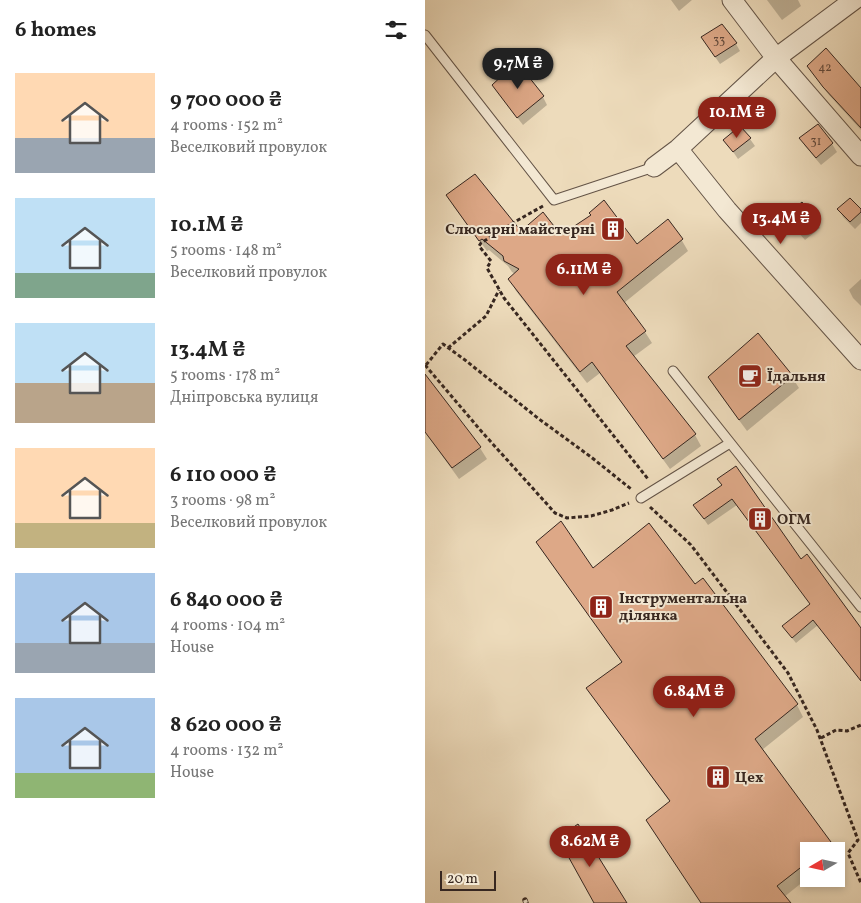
<!DOCTYPE html>
<meta charset="utf-8">
<style>
body{margin:0;font-family:Vollkorn,serif;background:#f2f2f2;color:#222;height:100vh;display:flex;flex-direction:column;font-size:19px;white-space:nowrap}
*{box-sizing:border-box;margin:0}
p{font-size:16px;color:#767676}
.icon{flex:none;width:28px;height:28px;fill:none;stroke:currentColor;stroke-width:2;stroke-linecap:round;stroke-linejoin:round}
.map{position:relative;flex:1;overflow:hidden}
.sheet{display:flex;flex-direction:column;background:#fff;width:425px}
.sheet>*{flex:none}
.needle{width:32px;rotate:261deg}
.fabs{position:absolute;left:375px;top:842px;display:grid;gap:10px}
.fabs a{display:grid;place-items:center;width:45px;height:45px;border-radius:0px;background:#fff;box-shadow:0 2px 8px #0003;font-size:25px}
.scale{position:absolute;left:15px;bottom:12px;width:56px;box-sizing:border-box;padding-left:5px;border:2px solid #372720;border-top:0;font-size:14px;line-height:18px;white-space:nowrap;color:#372720;-webkit-text-stroke:4px #f3e8d3;paint-order:stroke}
.price{position:absolute;translate:-50% -42px;padding:0 11px;border-radius:18px;background:#8f2418;color:#fff;font-size:16px;line-height:32px;filter:drop-shadow(0 1px 2px #0008)}
.price::after{content:'';position:absolute;left:50%;top:30px;width:15px;height:11px;margin-left:-8px;background:inherit;clip-path:polygon(0 0,100% 0,50% 100%)}
.price.current{background:#222;color:#fff}
ul{padding:0;list-style:none}
li{display:flex;align-items:center;gap:15px;height:125px;padding:0 15px}
li span{display:grid;place-items:center;flex:none;width:140px;height:100px;border-radius:0px;color:#555}
li>.icon{margin-inline-start:auto}
span .icon{width:60px;height:60px;fill:#fffc;stroke-width:1}
li b{font-size:21px}
h2{display:flex;justify-content:space-between;align-items:center;height:60px;padding:0 15px;font-size:21px}
main{display:flex;flex:1;min-height:0}
.map>svg:first-child{display:block}
.shadow{fill:#0003}
.building{fill:#dda887;stroke:#372720}
.lines{fill:none;stroke-linecap:round;stroke-linejoin:round}
.lane-casing{stroke:#645447;stroke-width:11}
.street-casing{stroke:#645447;stroke-width:21}
.path{stroke:#372720;stroke-width:3;stroke-dasharray:4 2.5;stroke-linecap:butt}
.lane{stroke:#f3e8d3;stroke-width:9}
.street{stroke:#f3e8d3;stroke-width:19}
.rail-casing{stroke:#372720;stroke-width:5.5}
.rail{stroke:#f3e8d3;stroke-width:4;stroke-dasharray:11;stroke-linecap:butt}
.labels{text-anchor:middle;stroke-width:4;stroke-linejoin:round;paint-order:stroke}
.number-label{font-size:12px;fill:#60473a}
.poi-label{font-size:15px;font-weight:bold;fill:#372720;stroke:#f3e8d3;text-anchor:start}
</style>
<main>
<section class="sheet">
<h2>6 homes<svg class="icon" aria-label="filters" viewBox="0 0 24 24"><path d="M4 7h16M4 17h16"/><circle cx="9" cy="7" r="2"/><circle cx="15" cy="17" r="2"/></svg></h2>
<ul>
<li><span style="background:linear-gradient(#ffd9b3 65%,#9aa5b1 0)"><svg class="icon" aria-label="home" viewBox="0 0 24 24"><path d="M3 11l9-7 9 7M6 9v11h12V9"/></svg></span><div><b>9 700 000 ₴</b><p>4 rooms · 152 m²</p><p>Веселковий провулок</p></div></li>
<li><span style="background:linear-gradient(#bfe0f5 75%,#7fa58c 0)"><svg class="icon" aria-label="home" viewBox="0 0 24 24"><path d="M3 11l9-7 9 7M6 9v11h12V9"/></svg></span><div><b>10.1M ₴</b><p>5 rooms · 148 m²</p><p>Веселковий провулок</p></div></li>
<li><span style="background:linear-gradient(#bfe0f5 60%,#b9a48a 0)"><svg class="icon" aria-label="home" viewBox="0 0 24 24"><path d="M3 11l9-7 9 7M6 9v11h12V9"/></svg></span><div><b>13.4M ₴</b><p>5 rooms · 178 m²</p><p>Дніпровська вулиця</p></div></li>
<li><span style="background:linear-gradient(#ffd9b3 75%,#c2b280 0)"><svg class="icon" aria-label="home" viewBox="0 0 24 24"><path d="M3 11l9-7 9 7M6 9v11h12V9"/></svg></span><div><b>6 110 000 ₴</b><p>3 rooms · 98 m²</p><p>Веселковий провулок</p></div></li>
<li><span style="background:linear-gradient(#a9c7e8 70%,#9aa5b1 0)"><svg class="icon" aria-label="home" viewBox="0 0 24 24"><path d="M3 11l9-7 9 7M6 9v11h12V9"/></svg></span><div><b>6 840 000 ₴</b><p>4 rooms · 104 m²</p><p>House</p></div></li>
<li><span style="background:linear-gradient(#a9c7e8 75%,#8fb573 0)"><svg class="icon" aria-label="home" viewBox="0 0 24 24"><path d="M3 11l9-7 9 7M6 9v11h12V9"/></svg></span><div><b>8 620 000 ₴</b><p>4 rooms · 132 m²</p><p>House</p></div></li>
</ul>
</section>
<div class="map">
<svg width="436" height="903" viewBox="0 0 436 903">
<rect width="100%" height="100%" fill="#eddbbb"/>
<filter id="stains"><feTurbulence type="fractalNoise" baseFrequency=".004" numOctaves="4"/><feColorMatrix values="0 0 0 0 .2 0 0 0 0 .09 0 0 0 0 .02 0 0 0 .5 -.17"/></filter>
<radialGradient id="worn" r=".72"><stop offset=".6" stop-color="#630" stop-opacity="0"/><stop offset="1" stop-color="#630" stop-opacity=".3"/></radialGradient>
<path class="shadow" d="M246,0H267L254,11Z
M342,0H373L376,6L357,20Z
M311,44L315,51L295,64L282,45Z
M383,66L436,91V130L404,95L388,74Z
M68,86L118,97L122,105L98,125L73,93Z
M392,125L407,144L412,152L396,165L380,146L375,138Z
M325,139L330,146L313,159L300,140Z
M22,195L96,233L136,237L212,246L256,239L263,251L199,303L220,332L227,343L208,357L270,435L276,446L245,469L175,373L162,383L91,291L85,279L90,274L87,272L83,266L64,250L62,251L29,207Z
M414,209L436,211V223L430,229L418,217Z
M361,216L391,220L395,228L380,240L366,224Z
M436,279V306L428,298L424,290Z
M333,335L367,377L374,388L322,431L291,389L284,377Z
M0,376L55,448L62,459L34,479L0,432Z
M298,486L376,561L393,625L371,643L362,632L386,605L312,505L283,525L274,512Z
M112,542L168,570L269,585L372,705L378,717L337,750L405,843L410,851H384V877L359,897L364,903H276L245,802L169,699L163,688L198,663L119,553Z"/>
<path class="building" d="M297,24L312,43L290,57L276,37Z
M401,48L436,88V128L398,87L382,66Z
M92,62L119,96L92,118L67,85Z
M393,124L408,143L391,158L374,138Z
M315,126L326,138L308,152L298,140Z
M50,174L96,231L118,212L136,235L166,215L164,213L179,200L212,244L243,219L258,239L192,292L221,331L201,346L271,434L238,459L167,362L155,372L83,279L94,269L79,261L78,256L57,239L54,241L21,195Z
M425,198L436,209V212L425,222L412,209Z
M377,202L392,220L374,233L360,216Z
M333,333L368,376L314,420L283,377Z
M0,374L56,447L27,468L0,432Z
M311,466L376,559L382,554L436,628V681L388,620L367,638L357,626L385,604L307,499L279,519L268,505L297,485L292,479Z
M136,521L168,568L224,523L270,584L278,578L373,704L330,739L406,842L395,851H384V861L352,886L366,903H276L221,820L245,801L161,688L197,662L111,542Z
M153,824L202,903H169L133,838Z"/>
<g class="lines">
<defs>
<path id="lane" d="M0,35L129,200L229,167
M248,371L436,607
M216,498L305,443"/>
<path id="street" d="M307,0L351,58L436,156
M253,149L302,210L436,360
M229,167L253,149L351,58L429,0"/>
</defs>
<use href="#lane" class="lane-casing"/>
<use href="#street" class="street-casing"/>
<path class="path" d="M118,206L93,220L56,243L54,246L66,261L62,268L79,298L223,479
M23,348L61,316L74,290
M0,365L57,432L130,513L142,518L166,516L187,510L204,503
M1,365L18,344L40,360L114,419L166,457L206,489
M225,507L266,545L363,673L392,730L433,840L423,853L436,883
M396,738L411,730L422,731L436,725"/>
<use href="#lane" class="lane"/>
<use href="#street" class="street"/>
<defs>
<path id="rail" d="M100,900L101,903"/>
</defs>
<use href="#rail" class="rail-casing"/>
<use href="#rail" class="rail"/>
</g>
<defs>
<symbol id="building-square" viewBox="-11 -11 22 22"><rect x="-9" y="-9" width="18" height="18" rx="4" fill="#8f2418" stroke="#f3e8d3"/><path d="M-4-6H4V6H1V3H-1V6H-4ZM-2.5-4.3h1.7v1.8h-1.7ZM.8-4.3h1.7v1.8H.8ZM-2.5-1h1.7V.8h-1.7ZM.8-1h1.7V.8H.8Z" fill="#fff"/></symbol>
<symbol id="cafe-square" viewBox="-11 -11 22 22"><rect x="-9" y="-9" width="18" height="18" rx="4" fill="#8f2418" stroke="#f3e8d3"/><path d="M-5.5-4.5H6V0H3Q3 3.5 0 3.5H-2.5Q-5.5 3.5-5.5 0ZM3-3.2v2h1.7v-2ZM-6 4.5H4V6H-6Z" fill="#fff"/></symbol>
</defs>
<g fill-rule="evenodd">
<use href="#building-square" x="174" y="215" width="28" height="28"/>
<use href="#cafe-square" x="311" y="362" width="28" height="28"/>
<use href="#building-square" x="321" y="505" width="28" height="28"/>
<use href="#building-square" x="162" y="593" width="28" height="28"/>
<use href="#building-square" x="279" y="763" width="28" height="28"/>
</g>
<g class="labels">
<g class="number-label">
<text x="294" y="44">33</text>
<text x="400" y="71">42</text>
<text x="391" y="145">31</text>
</g>
<g class="poi-label">
<text x="170" y="234" text-anchor="end">Слюсарні майстерні</text>
<text x="342" y="381">Їдальня</text>
<text x="352" y="524">ОГМ</text>
<text x="194" y="603">Інструментальна<tspan x="194" dy="17">ділянка</tspan></text>
<text x="310" y="782">Цех</text>
</g>
</g>
<rect width="100%" height="100%" filter="url(#stains)"/>
<rect width="100%" height="100%" fill="url(#worn)"/>
</svg>
<div class="fabs">
<a><svg class="needle" viewBox="-14 -14 28 28"><path d="M0-13l5 13h-10z" fill="#e53935"/><path d="M0 13l5-13h-10z" fill="#767676"/></svg></a>
</div>
<div class="scale">20 m</div>
<b class="price current" style="left:93px;top:90px">9.7M ₴</b>
<b class="price" style="left:312px;top:139px">10.1M ₴</b>
<b class="price" style="left:356px;top:245px">13.4M ₴</b>
<b class="price" style="left:159px;top:296px">6.11M ₴</b>
<b class="price" style="left:269px;top:718px">6.84M ₴</b>
<b class="price" style="left:165px;top:868px">8.62M ₴</b>
</div>
</main>
